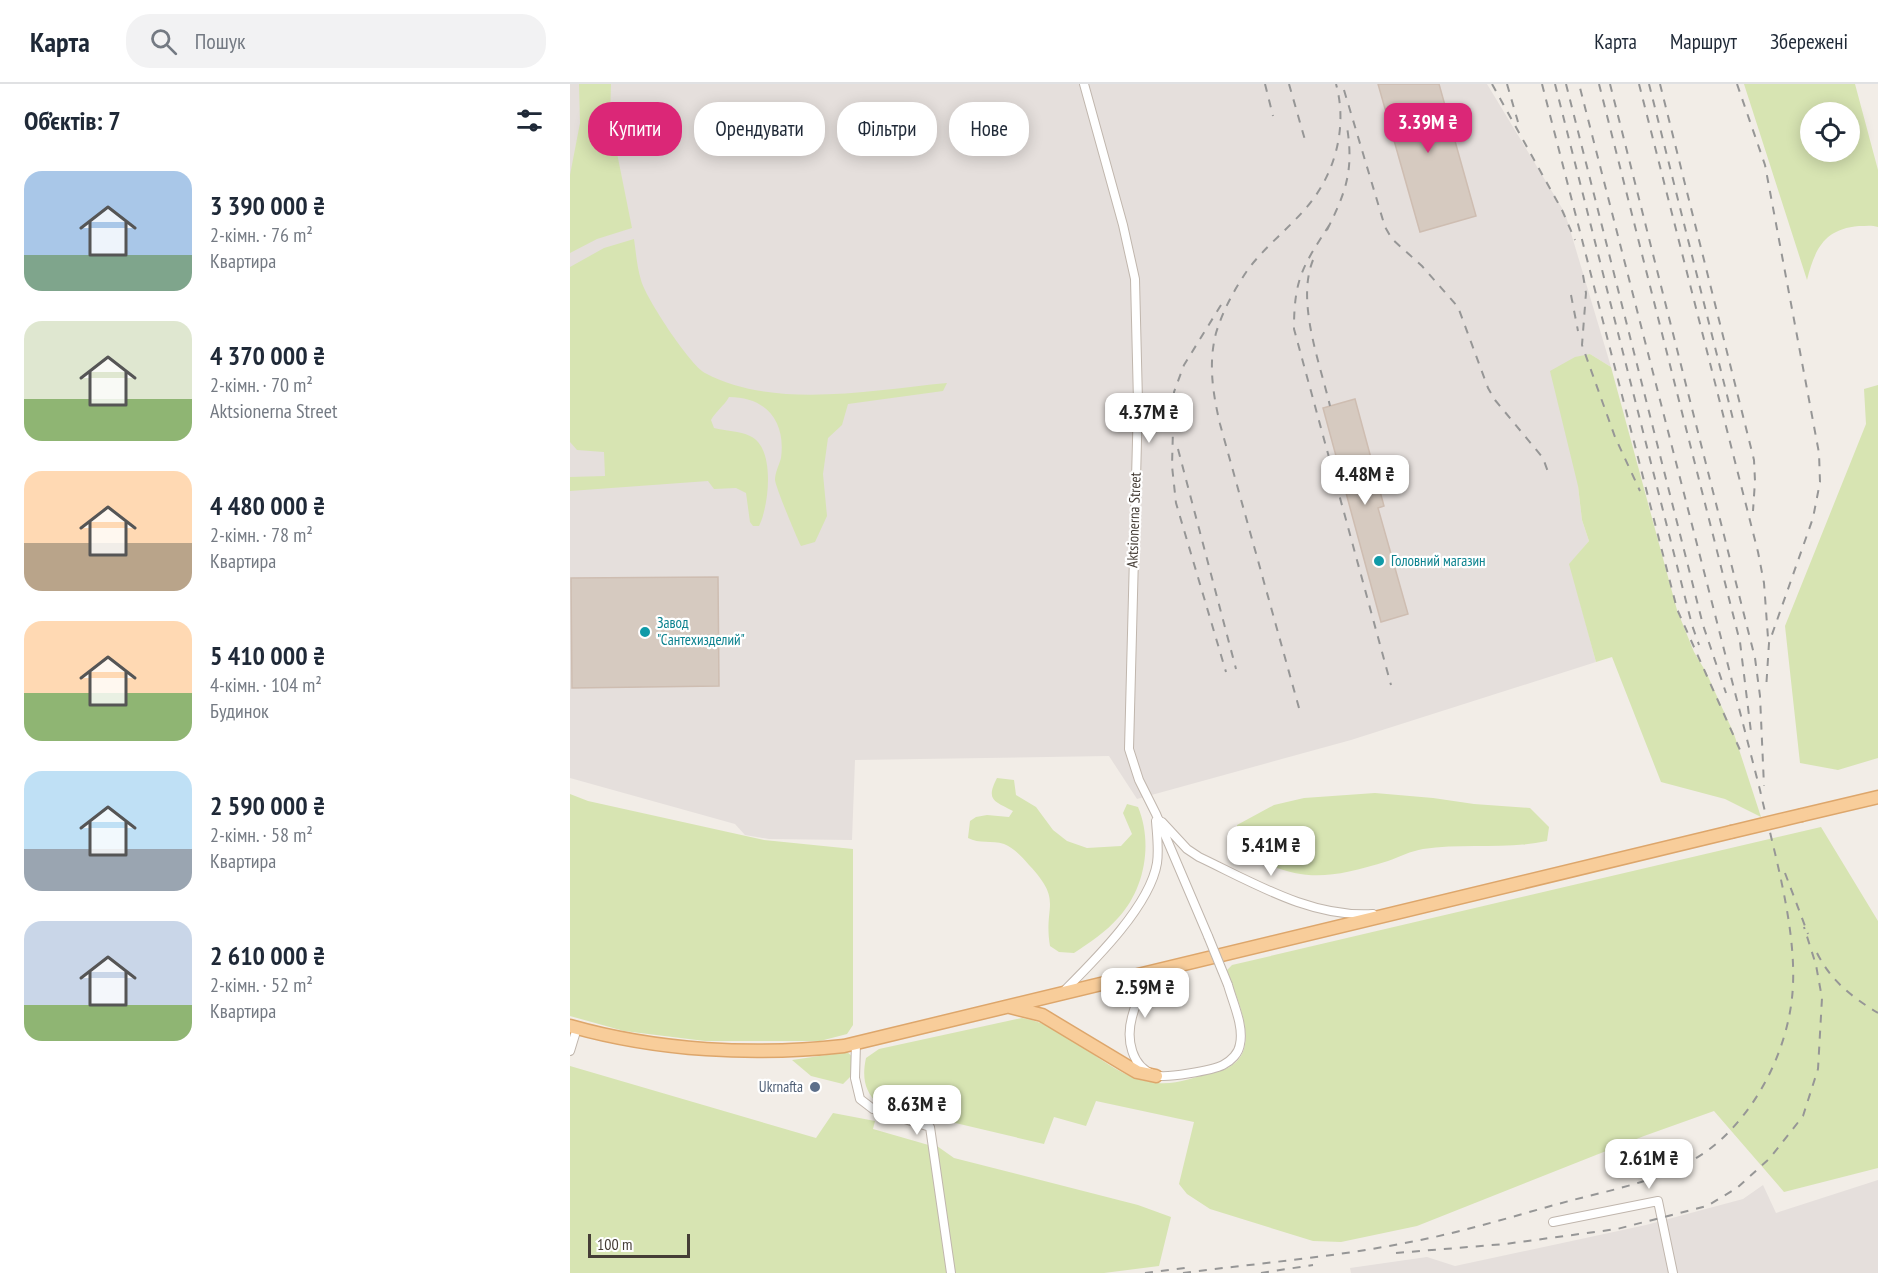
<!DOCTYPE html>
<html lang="uk">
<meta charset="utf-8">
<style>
body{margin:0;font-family:"PT Sans Narrow",sans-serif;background:#f2f2f3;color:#1f2937;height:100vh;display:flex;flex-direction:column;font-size:22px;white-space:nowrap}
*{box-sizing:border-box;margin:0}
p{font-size:20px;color:#747a83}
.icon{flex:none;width:33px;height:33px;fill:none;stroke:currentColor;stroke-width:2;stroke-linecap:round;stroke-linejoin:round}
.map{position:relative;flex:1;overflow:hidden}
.sheet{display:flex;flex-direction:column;background:#fff;width:570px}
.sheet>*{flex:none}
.banner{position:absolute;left:18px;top:18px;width:570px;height:54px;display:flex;gap:12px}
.fabs{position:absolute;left:1230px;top:18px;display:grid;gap:12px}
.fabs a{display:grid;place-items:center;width:60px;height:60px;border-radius:50%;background:#fff;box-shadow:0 3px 15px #0003;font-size:30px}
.scale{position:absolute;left:18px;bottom:15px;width:102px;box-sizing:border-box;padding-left:6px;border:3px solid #453d36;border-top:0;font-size:16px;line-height:21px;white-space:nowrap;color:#453d36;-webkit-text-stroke:4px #fff;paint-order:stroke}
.price{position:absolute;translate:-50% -51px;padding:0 14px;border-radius:12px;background:#fff;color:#222;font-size:20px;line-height:39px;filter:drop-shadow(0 2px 3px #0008)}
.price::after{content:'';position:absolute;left:50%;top:36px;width:18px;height:14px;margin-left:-9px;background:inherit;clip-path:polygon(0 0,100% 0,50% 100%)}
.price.current{background:#db2777;color:#fff}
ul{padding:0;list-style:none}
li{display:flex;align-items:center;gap:18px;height:150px;padding:0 24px}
li span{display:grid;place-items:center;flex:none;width:168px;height:120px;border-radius:18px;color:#555}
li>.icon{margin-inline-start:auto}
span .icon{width:72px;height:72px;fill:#fffc;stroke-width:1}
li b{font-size:26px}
h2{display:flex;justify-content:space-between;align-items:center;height:72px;padding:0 24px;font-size:26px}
.pill{padding:0 21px;border-radius:24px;background:#fff;box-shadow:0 3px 15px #0003;font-size:21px;line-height:54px}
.pill.current{background:#db2777;color:#fff}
header{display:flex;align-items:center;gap:36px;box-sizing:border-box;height:84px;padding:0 30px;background:#fff;border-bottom:2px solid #e0e1e3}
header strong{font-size:28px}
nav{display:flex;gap:33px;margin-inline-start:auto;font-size:21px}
.search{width:420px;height:54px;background:#f2f2f3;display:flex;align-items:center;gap:15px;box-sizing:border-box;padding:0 21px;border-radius:24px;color:#747a83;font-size:22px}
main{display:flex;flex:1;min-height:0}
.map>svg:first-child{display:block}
.industrial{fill:#e5dfdc}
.green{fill:#d7e4b2;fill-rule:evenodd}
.building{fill:#d6cac0;stroke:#cebdb1;stroke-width:1.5}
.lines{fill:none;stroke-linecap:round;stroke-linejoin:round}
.street-casing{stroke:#c0b6ad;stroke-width:10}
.primary-casing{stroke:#dda66b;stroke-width:15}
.street{stroke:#fff;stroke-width:8}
.primary{stroke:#f8cd9a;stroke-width:12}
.rail{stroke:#969696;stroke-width:2;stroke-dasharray:8 8;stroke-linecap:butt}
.street-bridge-casing{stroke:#c0b6ad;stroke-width:10;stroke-linecap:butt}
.primary-bridge-casing{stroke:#dda66b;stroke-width:15;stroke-linecap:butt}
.street-bridge{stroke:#fff;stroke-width:8}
.primary-bridge{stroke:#f8cd9a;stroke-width:12}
.culture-dot{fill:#0f9aa8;stroke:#fff;stroke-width:2}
.service-dot{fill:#5c6f8a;stroke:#fff;stroke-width:2}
.labels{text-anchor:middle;stroke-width:4.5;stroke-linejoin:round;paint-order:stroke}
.street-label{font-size:15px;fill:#453d36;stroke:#fff}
.culture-label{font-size:15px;fill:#0d838f;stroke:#fff;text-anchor:start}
.service-label{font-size:15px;fill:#4e5e75;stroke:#fff;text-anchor:end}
</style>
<header>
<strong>Карта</strong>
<div class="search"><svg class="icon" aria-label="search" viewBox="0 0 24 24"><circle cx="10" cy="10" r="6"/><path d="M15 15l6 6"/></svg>Пошук</div>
<nav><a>Карта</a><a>Маршрут</a><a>Збережені</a></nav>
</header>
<main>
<section class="sheet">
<h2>Об’єктів: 7<svg class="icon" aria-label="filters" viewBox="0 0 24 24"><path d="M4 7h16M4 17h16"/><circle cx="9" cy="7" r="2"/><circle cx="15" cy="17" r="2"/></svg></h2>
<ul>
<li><span style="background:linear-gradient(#a9c7e8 70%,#7fa58c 0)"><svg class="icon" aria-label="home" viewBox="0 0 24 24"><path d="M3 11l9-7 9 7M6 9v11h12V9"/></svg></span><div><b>3 390 000 ₴</b><p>2-кімн. · 76 m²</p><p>Квартира</p></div></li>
<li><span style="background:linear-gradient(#dfe7d0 65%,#8fb573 0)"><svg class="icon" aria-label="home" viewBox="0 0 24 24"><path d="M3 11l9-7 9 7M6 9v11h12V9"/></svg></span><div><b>4 370 000 ₴</b><p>2-кімн. · 70 m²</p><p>Aktsionerna Street</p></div></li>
<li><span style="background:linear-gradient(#ffd9b3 60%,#b9a48a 0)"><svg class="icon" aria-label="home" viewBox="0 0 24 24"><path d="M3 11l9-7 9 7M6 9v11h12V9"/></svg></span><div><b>4 480 000 ₴</b><p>2-кімн. · 78 m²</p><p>Квартира</p></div></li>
<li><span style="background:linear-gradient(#ffd9b3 60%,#8fb573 0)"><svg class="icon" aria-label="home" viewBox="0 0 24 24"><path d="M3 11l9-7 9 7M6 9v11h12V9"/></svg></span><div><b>5 410 000 ₴</b><p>4-кімн. · 104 m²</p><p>Будинок</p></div></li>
<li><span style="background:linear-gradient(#bfe0f5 65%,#9aa5b1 0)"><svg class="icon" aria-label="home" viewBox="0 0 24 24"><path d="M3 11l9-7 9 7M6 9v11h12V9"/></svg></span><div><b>2 590 000 ₴</b><p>2-кімн. · 58 m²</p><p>Квартира</p></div></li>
<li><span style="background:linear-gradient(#c9d6e8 70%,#8fb573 0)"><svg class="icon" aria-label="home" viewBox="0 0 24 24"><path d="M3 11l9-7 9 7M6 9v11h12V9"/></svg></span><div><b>2 610 000 ₴</b><p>2-кімн. · 52 m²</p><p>Квартира</p></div></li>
</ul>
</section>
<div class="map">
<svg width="1308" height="1189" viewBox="0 0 1308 1189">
<rect width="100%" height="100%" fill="#f2ede7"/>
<path class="industrial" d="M0,0H917L995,129L1041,283L1020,270L1008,402L1012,436L1019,457L1000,480L1026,578L781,656L567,715L539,672L285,676L282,756L199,755L175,751L165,740L0,694Z
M1308,1096V1189H781L780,1184L857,1173L885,1182L1076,1141L1173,1115L1193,1101L1206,1129Z"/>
<path class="green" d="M9,0H41L40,34L62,144L27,155L0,169V91L10,39Z
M1174,0H1285L1308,86V143C1302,141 1296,142 1289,142C1254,145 1245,165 1237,196ZM1240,28H1280V68H1240Z
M64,155C66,169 67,183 71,196C75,213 120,281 135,289C204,326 302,306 377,299L373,307L278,320L272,341L258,354L253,390L257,432L245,458L231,462C226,452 206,404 205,396C205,389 209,381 211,374C216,337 196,313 159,313C154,322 146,327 141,336L144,344C155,347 170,347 180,352C206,363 199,422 189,442H183L180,438L176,409L166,404L144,405L138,397L0,407V393L35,392L34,368L7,366L0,358V183L34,164Z
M1020,270L1041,283L1107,526L1124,568L1136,588L1164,650L1191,733L1155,715L1091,698L1042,573L1026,578L999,480L1019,457L1012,436L1008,402L980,287L1005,273Z
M1308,301V674L1268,686L1230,679L1215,542L1296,340L1294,305Z
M427,694L444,696L446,711L466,723L483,746L497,757L517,764L551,762L562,750L553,729L557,720L568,723C583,759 575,805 548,834C536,848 519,859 504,869L489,868L480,862C473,821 494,818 459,781C452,773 444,764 434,760C422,756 409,760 398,754L400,737L406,733L417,731L439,733L443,727C425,717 415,717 427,694Z
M805,709L863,714L904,720L960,724L979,743L977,757C936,766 894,759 853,765C841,767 829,773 818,777C755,796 731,799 672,768L667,756V741L704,721L734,714Z
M0,710L18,717L194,756L283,765V941L277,950L250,957H135L54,947L0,932Z
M1251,743L1308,837V1084L1214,1108L1144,1027L1074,1052L847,1142L771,1158L743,1157L640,1125L617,1110L609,1100L624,1038L526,1017L516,1042L484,1033L474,1060L309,1021C294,1007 292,993 296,974L309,965L452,934C504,942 538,996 588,999C605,1001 625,993 642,989C699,978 669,922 657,886L662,881Z
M277,968L283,973L282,991L273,1000L241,992L222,976Z
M0,982L246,1054L263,1029L305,1037L303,1045L362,1062L381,1189H0Z
M367,1062L384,1074L568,1121L601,1133L589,1182L534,1189H384Z"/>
<path class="building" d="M808,0H869L906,132L850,148Z
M785,315L814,422L808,424L838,530L811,538L753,324Z
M148,493L149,602L2,604L1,494Z"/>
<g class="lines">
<defs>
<path id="street" d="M514,0L553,141L565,195L568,318L559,665L569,696L586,730L638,852
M592,738L617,765L629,773C684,799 741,834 803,830
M592,888C575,898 567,914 562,933C556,955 561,983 585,991C595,995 643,986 653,981C661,977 669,969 670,960C674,942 663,919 658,901
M493,908C524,877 580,822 587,779C589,765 587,751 586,737
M286,959L285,994L290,1015L303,1025L360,1043L381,1189
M0,967L7,944
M983,1138L1088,1117L1103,1189"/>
<path id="primary" d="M1232,731L1308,713
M440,923L472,931L555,981L567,988L586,992
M0,942C88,967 184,972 274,962L1161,748"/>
</defs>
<use href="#street" class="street-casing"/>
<use href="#primary" class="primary-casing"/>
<use href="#street" class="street"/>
<use href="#primary" class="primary"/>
<path class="rail" d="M695,0L703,32
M719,0L735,56
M922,0L992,126L1005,156
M937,0L948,38
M972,0L1107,525L1170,666
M985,0L1122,541L1129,561
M996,0L1133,541L1156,609
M1029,0L1170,558L1181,648
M1040,0L1185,574L1190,612L1194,702
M1069,0L1188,468L1194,499L1198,554
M1079,0L1163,335
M1090,0L1184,376L1185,397L1183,427
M1167,0L1195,81L1249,369L1250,398L1243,434L1199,559L1196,606
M774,6L815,143L822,155L852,182L888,223L918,304L925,316L973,374L978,388
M760,140C733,182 724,194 724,245L821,601
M757,146C776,108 784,86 777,43
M743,176C726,218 750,279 760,322
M1013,191L1016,209L1012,261L1045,353L1070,407
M1001,211L1008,247
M651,221L614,281L604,308L602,382L606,419L656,588
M608,365L666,585
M729,624L650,340C643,310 638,280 646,249C653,226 665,204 679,184C696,162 718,145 736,124C765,91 778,43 766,0
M1215,789L1238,850
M1247,869C1261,897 1282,913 1308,929
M826,1169L935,1160L1047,1145L1137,1122L1167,1104L1200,1074L1233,1032L1248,985L1252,914L1246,881L1234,843
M575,1189L622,1183
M613,1189C689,1179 766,1173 840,1158C894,1148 947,1131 999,1117C1049,1104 1105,1094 1146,1060C1188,1024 1216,968 1222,914C1229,850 1204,769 1190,706L1009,0
M691,1189L743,1181"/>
<defs>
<path id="street-bridge" d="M638,852L658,901"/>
<path id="primary-bridge" d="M1161,748L1232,731"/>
</defs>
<use href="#street-bridge" class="street-bridge-casing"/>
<use href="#primary-bridge" class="primary-bridge-casing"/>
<use href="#street-bridge" class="street-bridge"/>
<use href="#primary-bridge" class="primary-bridge"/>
</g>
<g class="culture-dot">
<circle cx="809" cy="477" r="6"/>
<circle cx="75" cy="548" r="6"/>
</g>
<circle class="service-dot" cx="245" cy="1003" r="6"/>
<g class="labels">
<g class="street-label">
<text transform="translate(564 436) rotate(-88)" y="5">Aktsionerna Street</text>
</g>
<g class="culture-label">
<text x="821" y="482">Головний магазин</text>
<text x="87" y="544">Завод<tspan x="87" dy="17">"Сантехизделий"</tspan></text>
</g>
<g class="service-label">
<text x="233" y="1008">Ukrnafta</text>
</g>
</g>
</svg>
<div class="fabs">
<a><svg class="icon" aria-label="locate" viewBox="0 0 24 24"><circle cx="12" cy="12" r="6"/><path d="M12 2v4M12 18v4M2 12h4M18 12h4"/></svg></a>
</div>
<div class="scale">100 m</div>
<b class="price current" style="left:858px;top:70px">3.39M ₴</b>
<b class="price" style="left:579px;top:360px">4.37M ₴</b>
<b class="price" style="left:795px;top:422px">4.48M ₴</b>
<b class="price" style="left:701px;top:793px">5.41M ₴</b>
<b class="price" style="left:575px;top:935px">2.59M ₴</b>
<b class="price" style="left:347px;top:1052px">8.63M ₴</b>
<b class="price" style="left:1079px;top:1106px">2.61M ₴</b>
<div class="banner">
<a class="pill current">Купити</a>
<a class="pill">Орендувати</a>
<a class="pill">Фільтри</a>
<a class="pill">Нове</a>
</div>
</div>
</main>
